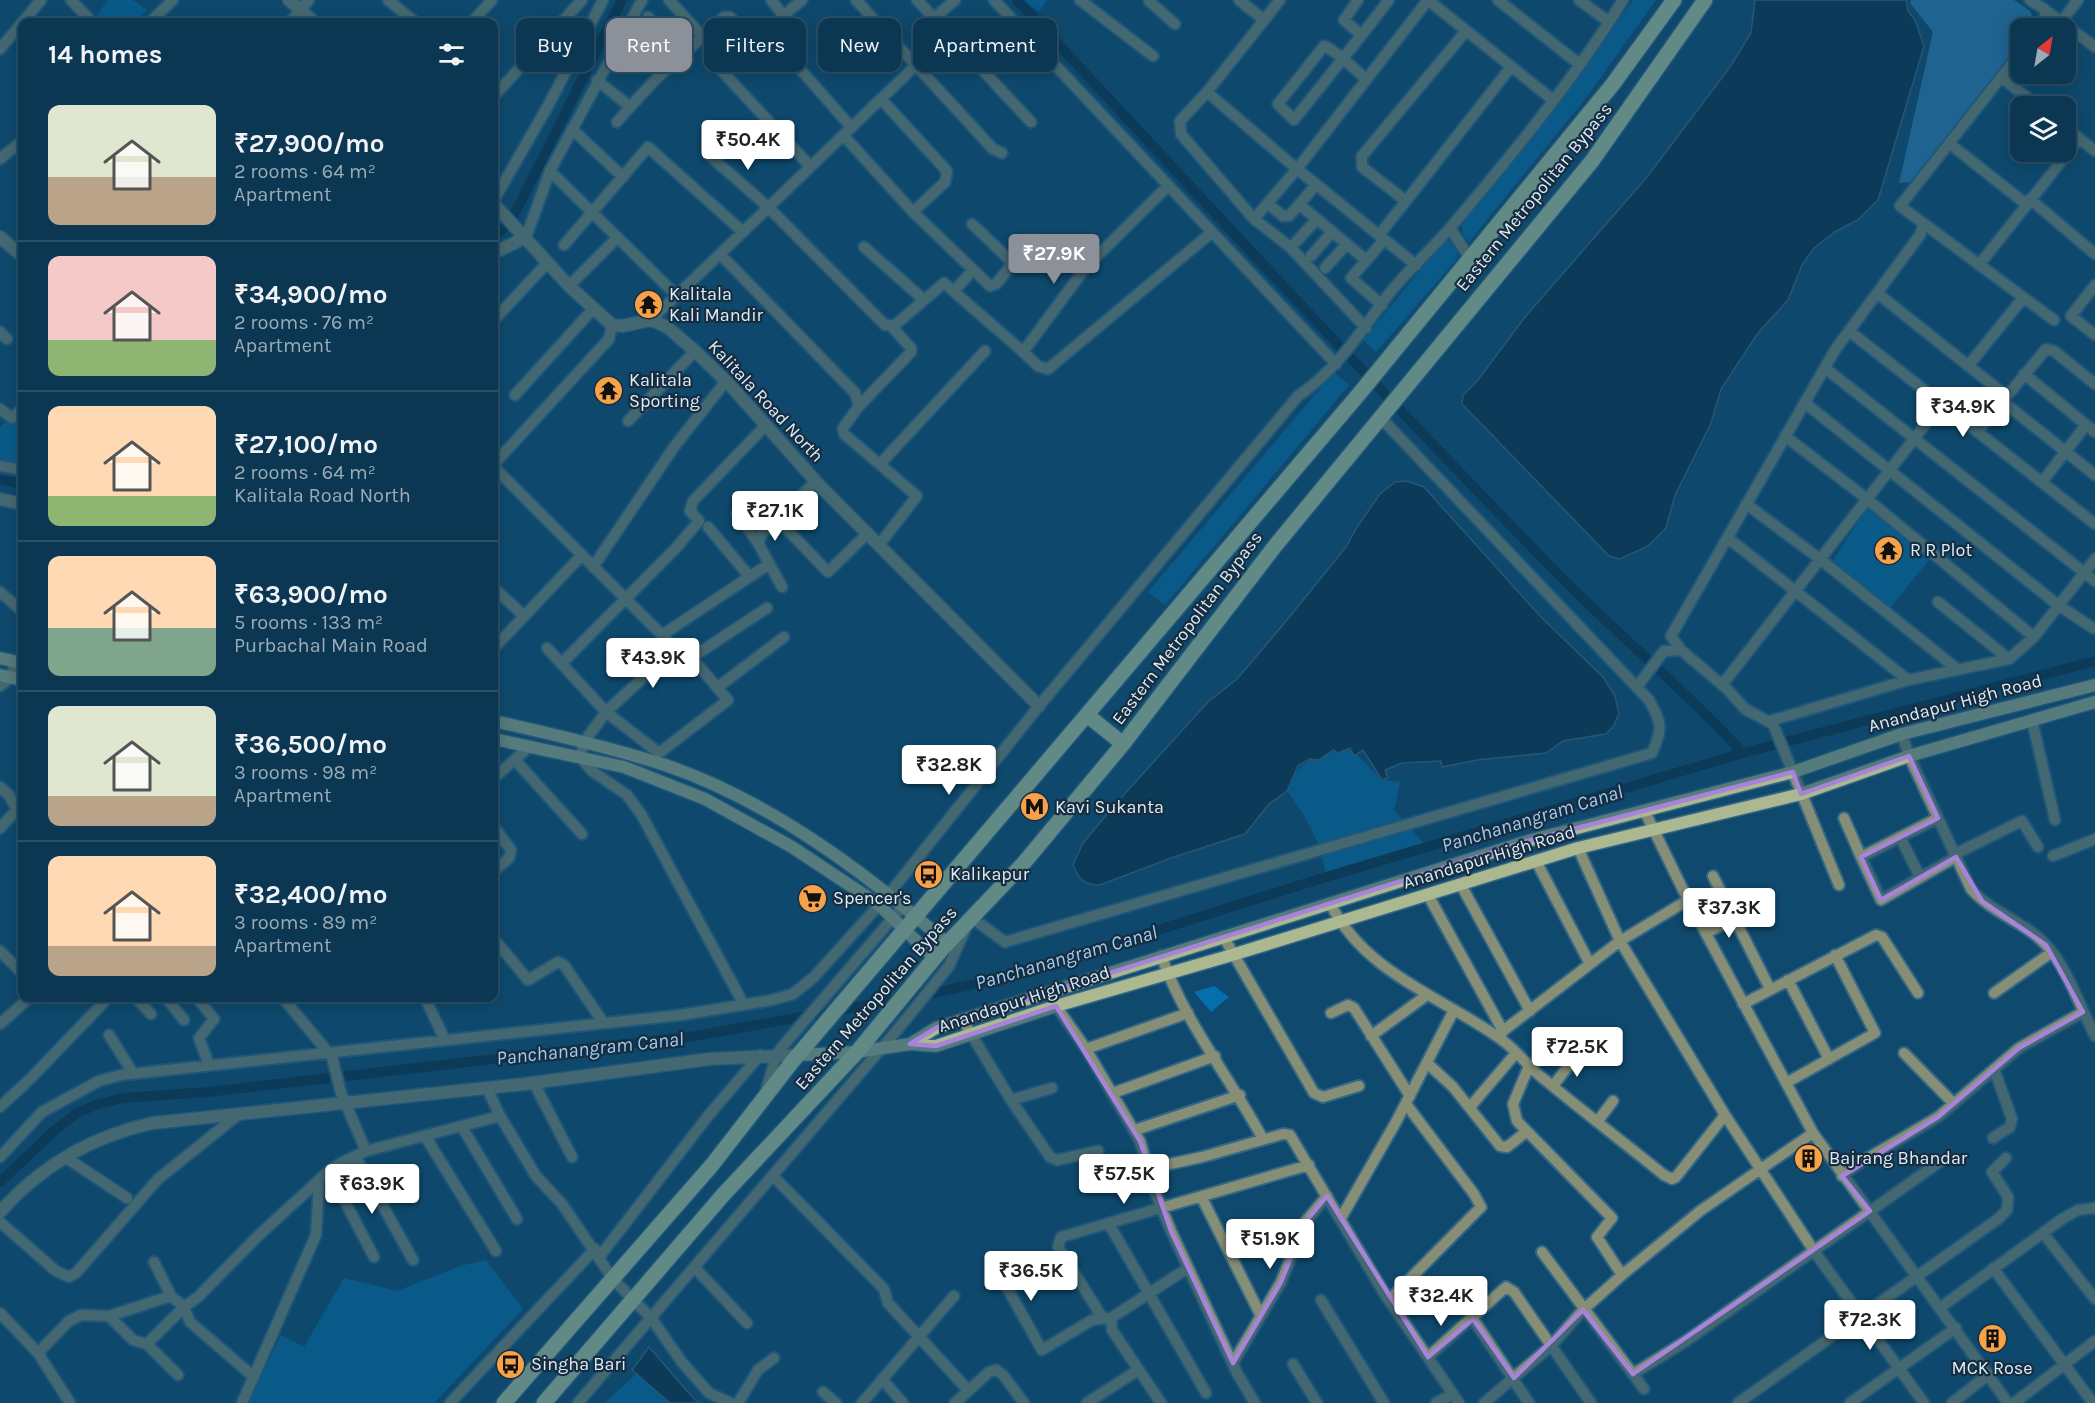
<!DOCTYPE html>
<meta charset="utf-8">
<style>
body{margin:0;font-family:Karla,sans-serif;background:#19425c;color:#f1f3f6;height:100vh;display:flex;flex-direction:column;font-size:22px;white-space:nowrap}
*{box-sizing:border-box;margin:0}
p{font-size:20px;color:#9aacb8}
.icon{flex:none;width:33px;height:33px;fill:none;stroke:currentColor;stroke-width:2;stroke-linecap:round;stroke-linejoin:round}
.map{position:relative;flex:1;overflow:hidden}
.side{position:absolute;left:18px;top:18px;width:480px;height:984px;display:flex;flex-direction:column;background:#0b3752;border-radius:12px;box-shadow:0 3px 15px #0003,0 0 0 2px #2b5169}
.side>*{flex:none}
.banner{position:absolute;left:516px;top:18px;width:570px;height:54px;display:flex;gap:12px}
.needle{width:39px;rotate:31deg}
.controls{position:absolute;left:2010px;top:18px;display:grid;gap:12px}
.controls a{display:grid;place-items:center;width:66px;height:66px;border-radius:12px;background:#0b3752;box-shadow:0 3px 15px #0003,0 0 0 2px #2b5169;font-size:30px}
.price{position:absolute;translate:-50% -51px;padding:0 14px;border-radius:6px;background:#fff;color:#222;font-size:20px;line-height:39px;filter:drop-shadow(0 2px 3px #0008)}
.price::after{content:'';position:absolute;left:50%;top:36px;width:18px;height:14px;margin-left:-9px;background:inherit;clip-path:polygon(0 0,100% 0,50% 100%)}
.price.selected{background:#8c9099;color:#fff}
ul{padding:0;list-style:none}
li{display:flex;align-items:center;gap:18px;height:150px;padding:0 30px}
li+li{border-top:2px solid #2b5169}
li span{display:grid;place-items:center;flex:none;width:168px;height:120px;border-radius:12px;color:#555}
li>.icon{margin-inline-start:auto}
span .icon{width:72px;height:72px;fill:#fffc;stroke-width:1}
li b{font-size:26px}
h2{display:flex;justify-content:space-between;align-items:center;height:72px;padding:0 30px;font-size:26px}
.chip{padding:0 21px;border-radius:12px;background:#0b3752;box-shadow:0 3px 15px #0003,0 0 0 2px #2b5169;font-size:21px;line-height:54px}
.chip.selected{background:#8c9099;color:#fff}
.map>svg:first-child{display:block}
.green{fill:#046fab}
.forest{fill:#3384bd}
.water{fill:#082b42;stroke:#486579;stroke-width:1.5}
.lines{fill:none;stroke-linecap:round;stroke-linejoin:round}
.canal{stroke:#082b42;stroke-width:10}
.minor-casing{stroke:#346787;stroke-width:14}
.tertiary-casing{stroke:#346787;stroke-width:15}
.secondary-casing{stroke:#346787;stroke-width:15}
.primary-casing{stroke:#346787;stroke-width:18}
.minor{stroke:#868f76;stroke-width:10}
.tertiary{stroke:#868f76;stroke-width:12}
.secondary{stroke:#abb890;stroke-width:12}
.primary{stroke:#c6d8a4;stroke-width:15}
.marked{fill:none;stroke:#a783da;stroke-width:4.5;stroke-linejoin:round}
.labels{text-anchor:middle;stroke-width:4.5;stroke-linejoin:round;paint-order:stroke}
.street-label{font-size:18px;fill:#dcedfa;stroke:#172d3f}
.poi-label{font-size:18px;fill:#dcedfa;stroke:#172d3f;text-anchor:start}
.water-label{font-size:20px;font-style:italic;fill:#9fccf1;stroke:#172d3f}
</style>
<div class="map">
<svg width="2095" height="1403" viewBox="0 0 2095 1403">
<rect width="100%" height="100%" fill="#0f496e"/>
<path class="green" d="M108,0H133L147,10L136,22H96L93,20Z
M1024,0H1047L1039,12Z
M1633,0H1656L1586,98L1469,242L1463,234L1461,219L1586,67Z
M1444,241H1453L1457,248V259L1376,352L1363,340Z
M1334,372L1349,385L1165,605L1148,592Z
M22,401V472L0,469V428Z
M1870,504L1933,555L1889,609L1833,560Z
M1350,748L1382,780L1400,782L1394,810L1427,847L1326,877C1323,845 1306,816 1287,791C1297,758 1321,756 1350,748Z
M1214,986L1229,997L1211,1012L1194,992Z
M486,1260L523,1309L434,1403H248L281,1335L304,1347L344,1278L397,1291L460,1266Z
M638,1372L673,1403H605Z"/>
<path class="forest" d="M1911,0H2014L2030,11L2036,26L2033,28H2020V45L1917,182L1899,183L1933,32L1910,3Z"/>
<path class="water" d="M1755,0H1906L1908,11L1915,20L1924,46L1878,200L1859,219L1835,232L1814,248L1802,265L1788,300L1758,333L1721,389L1711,423L1675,495L1666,528L1648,546L1620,559L1609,556L1462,404L1463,395L1478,380L1525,317L1647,177L1730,67L1751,33Z
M1407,481L1424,487L1541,617L1603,677L1615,696L1619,714L1613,727L1605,734L1563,741L1546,753L1477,760L1442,767L1441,761L1402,763L1385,770L1388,778L1382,780L1363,750L1354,756L1350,748L1338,753L1333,750L1319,760L1310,759L1298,766L1287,791L1269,804L1245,834L1171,858L1100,885C1084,885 1079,880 1073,865L1083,843L1119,800L1208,702L1237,679L1282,626L1346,547L1357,527L1380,494L1395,482Z
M649,1347L694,1399L700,1403H670L632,1370Z"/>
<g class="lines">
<path class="canal" d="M1017,0C1196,192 1374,386 1558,574C1618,635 1685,690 1743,753
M494,235L500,232L515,213L622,0
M0,480L22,484
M0,1182L53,1132L77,1113L98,1104L123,1098L207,1092L695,1036L924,995L1012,976L1326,877L1743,753L2095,661"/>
<defs>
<path id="minor" d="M71,0L92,22
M388,0L415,22
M669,0L728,64
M771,0L783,15
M802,0L721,70L810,166
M856,0L993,149L1002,153
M917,0L1031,122
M994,0L1336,364
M1080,0L1153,56
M1239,0L1264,20
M1280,0L1207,92L1180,121L1181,134L1254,219L1290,247L1366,328
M1358,0L1344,20L1361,35
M1428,0L1553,100
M1498,0L1579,64
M1579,0L1609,22
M2030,0L2044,9L2046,19L2040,28
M1149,1L1175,24
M2044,9L2095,47
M648,17L682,57
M933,19L955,0
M150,22L173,0
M290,22L309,0
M472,22L492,0
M2061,22L2078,0
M1466,31L1362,156V167L1406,201L1511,67
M0,49L41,0
M2020,53L1900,206L2054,320
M800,69L851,127
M2001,77L2038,106
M1367,79C1353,69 1339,52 1324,46L1278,104L1294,120C1326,80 1358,40 1389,0
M597,80L630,107L654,81L724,17H730L753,41
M1207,92L1297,169L1254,219
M494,96L582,0
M617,122L630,107
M2066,128L2095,151
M572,129L623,177
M843,135L913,212L945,182L947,171L881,99
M1950,144L2026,204
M709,155L768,207L885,325H895L944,283L1021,350L1026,348L1086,267L1167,187
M0,159L22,141
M550,171L677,296
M2030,199L2095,254
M494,200L549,104L603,0
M1300,205L1366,260
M1273,208L1283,216H1289L1316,185
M913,212L990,286L996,284L1032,240
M972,224L1013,263
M1450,228L1469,257
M1379,235L1406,201
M526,237L550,171L642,0
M1296,242L1317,219
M564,245L648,147L743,232
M864,247L923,299
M720,254L915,66
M1311,256L1332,232
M1416,265L1297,169L1428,0
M1979,265L2079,139
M1325,268L1347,244
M2095,285L2071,316L2095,335
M569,286L617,238
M955,290L973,270
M1877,293L2000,391
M1382,305L1351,278L1384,240
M494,320L548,262
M651,320L720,254L855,393L859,406L843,428L844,434L917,496L879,545
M1849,331L2095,524
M0,332L7,339
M1021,350L1038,366L1048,369L1211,233
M1968,366L2023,298
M1825,368L2095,581
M2024,374L2095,432
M515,395L593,309
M2002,401L2095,475
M1805,403L2058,605L2093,628
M859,406L911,352V348L891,326
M0,409L12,418L22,409
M628,421L695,351
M1978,431L2046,349L2054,351L2095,384
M1785,436L1867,499L2034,637
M494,464L609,339L612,325
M880,464L985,351
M0,466L22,470
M494,467L675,648L697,664L728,700L659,753L606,712L547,648
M2042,482L2086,425
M1746,504L1820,559L1957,669
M737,513L758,543
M777,519L828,572L868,533
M708,527L749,576
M1728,538L1908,680
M593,567L674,447L726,381
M782,587L758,543L762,534L816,481
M494,588L524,616
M0,592L22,611
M1938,602L2009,659
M662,635L769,564
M494,648L581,556
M675,648L606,712L584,742L580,757L592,771L627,795L641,814L743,1003
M691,658L767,608
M561,664L675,549L699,521L690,511L693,501L766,425
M1639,684L1664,651L1681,650
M1722,685L1942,403
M0,686L11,678L15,662
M718,687L784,637
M2032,720L2055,820
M1770,721L1908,680L2009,659L2034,637L2095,559
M1902,734L1909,756L1971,889C1992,913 2025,922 2046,945C2067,967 2081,1009 2095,1036
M515,760L582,834
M494,778L530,746
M0,787L9,795L17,810L0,828
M1644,810L1688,900L1813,1133L2008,1403
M1844,818L1861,857L1938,818
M494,827L511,850L509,858L494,871
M1900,837L1920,877
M1578,848L1620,941L1725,1115L1814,1251L1924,1403
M1955,854L2022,821L2038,847
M2053,856L2095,839
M1861,857L1881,900L1956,857
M1536,861L1590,964
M1713,876L1770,989
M1461,885L1530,1011
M1839,885L1773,724L1745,709L1727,689L1681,650L1671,636L1835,350L1920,235L1923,225
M1428,895L1503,1031
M1330,903C1365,974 1443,997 1502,1040C1516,1050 1526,1064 1539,1075C1580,1109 1622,1141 1664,1175L1672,1179L1676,1177L1725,1115
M972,918L1005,942L1652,753C1663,728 1662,724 1649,700L1379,416
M1706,933L1735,918
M1223,936L1314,1093L1323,1097L1359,1086
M494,939L528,980L558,962L564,965L603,1022
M0,951L22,973
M1161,955C1184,1021 1230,1078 1263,1139
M1788,980L1829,1059
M1994,993L2052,952
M136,998L151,1014
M166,998L184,1020
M197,998L214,1019L199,1038L209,1065
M283,998L332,1057L341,1093L366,1151
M425,998L445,1040
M1743,1004L1876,935L1882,937L1918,993
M1056,1006L1086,1049L1140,1141L1154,1190L1171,1231L1238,1375L1255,1403
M1331,1013L1348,1005L1354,1008L1410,1096
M962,1019L1011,1100L1052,1088
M0,1024L29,998
M109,1035L133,1073
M1371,1036L1427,995
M1500,1038L1503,1031L1620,941L1688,900
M1086,1049L1188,1013
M1904,1053L1954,1104
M1427,1063L1453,1087L1500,1146L1507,1147L1526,1132
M1529,1066L1513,1104L1517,1121L1612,1218L1597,1237L1622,1275
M534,1083L572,1157
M1786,1083L1875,1033L1835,955
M1553,1086L1579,1052
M487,1088L500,1116L536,1176L562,1204L613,1279L652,1319L681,1361L709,1393L731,1403
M766,1091L776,1056L782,1047L903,906
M1113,1093L1215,1056
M1011,1100L1050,1157L1057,1160L1098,1151
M0,1107L31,1078L108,998
M1470,1107L1516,1053
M1597,1122L1613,1101
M462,1127L517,1219
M1135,1130L1240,1095
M425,1136L496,1251
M1993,1138L2010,1127L2012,1119L1994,1069
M355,1156L413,1260
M0,1157L42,1112L99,1081L121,1075L681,1015L772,1000L793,994L814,977L889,894L1039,706L1298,396C1338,369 1360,332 1388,295C1407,271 1430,251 1450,228C1511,156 1573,81 1623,0
M65,1157L127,1198
M1147,1169L1202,1157L1283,1134L1290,1135L1384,1293L1459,1403
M329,1171L374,1257
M1842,1176L1861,1162L1938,1117L2019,1048L2083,1012
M774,1177L884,1289L888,1303L968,1390
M1202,1198L1261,1316
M1341,1218L1396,1122L1453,1012
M0,1222L56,1271L69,1277L76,1273L158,1179L239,1114
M1109,1224L1206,1393
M2043,1233L2095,1299
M1542,1252L1644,1389
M600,1256L708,1116L760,1055
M154,1262L171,1296
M695,1268L747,1323
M996,1268L1042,1350L1092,1320L1107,1318
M1993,1268L2093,1403
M1321,1300L1384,1403
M1389,1300L1481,1207L1474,1194L1406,1104
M1941,1307L2062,1219L2078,1210L2095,1208
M0,1313L38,1353L70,1403
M109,1316L133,1340L147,1344L184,1307L190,1322L254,1377
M1102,1317L1058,1247L1061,1237L1309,1165
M1473,1319L1529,1403
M147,1344L178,1375
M38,1353L69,1321L81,1315L109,1316L171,1296L184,1307L198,1297L259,1235L329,1171L343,1162L366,1151L500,1116
M1428,1357L1506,1287L1514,1292L1591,1403
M1233,1363L1281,1282L1306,1221L1327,1196
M1293,1364L1317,1403
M1633,1374L1686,1341L1941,1161
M882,1379L903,1403
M823,1392L836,1403
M242,1403L316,1235L319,1183
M450,1403L595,1249
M578,1403L898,1029L949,966L966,928
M738,1403L758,1370L774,1358
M862,1403L954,1296
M955,1403L989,1372L996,1370L1003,1375L1024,1403
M1087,1403L1138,1370
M1161,1403L1112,1330L1111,1318L1188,1268
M1436,1403L1453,1394
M1484,1403L1552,1345L1583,1310L1622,1275L1700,1211L1813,1133
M1738,1403L1998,1219L2007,1210L2008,1197L1992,1172L2006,1158
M1850,1403L1956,1328
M1952,1403L1989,1374
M2014,1403L2095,1341"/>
<path id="tertiary" d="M289,0L314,22
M494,204L569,286L612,325L622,326L651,320L667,327L695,351L729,384L819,485L1039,706
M0,237L22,256
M494,253L526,237
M0,499L22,504
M0,1212C41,1166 92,1136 153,1123L525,1084L709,1059L800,1055"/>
<path id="secondary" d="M0,658L22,663
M0,675L22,680
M494,721C551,734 609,747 665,765C769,800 866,873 948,944
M494,739L624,767L705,799L792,847L878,904L935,959
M910,1044L936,1028L1531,840L1793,772L1902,734L2095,685
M800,1055L857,1052L910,1044L936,1046L1056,1006L1232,955L1578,848L1801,794L1909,756L2095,702"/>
<path id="primary" d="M1087,715L1123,744
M504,1403L712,1165L792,1062L1359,394L1613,84L1674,0
M544,1403L723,1195L857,1052L942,949L1023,864L1123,744L1275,546L1592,161L1705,0"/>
</defs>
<use href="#minor" class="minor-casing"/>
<use href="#tertiary" class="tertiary-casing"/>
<use href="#secondary" class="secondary-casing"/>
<use href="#primary" class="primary-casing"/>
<use href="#minor" class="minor"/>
<use href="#tertiary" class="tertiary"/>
<use href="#secondary" class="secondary"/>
<use href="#primary" class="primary"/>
</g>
<path d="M0 0H2095V1403H0ZM1909,756L1938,818L1861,857L1881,900L1956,857L1982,901L2046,945L2083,1012L2019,1048L1938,1117L1842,1176L1870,1211L1633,1374L1583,1310L1514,1378L1473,1319L1428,1357L1327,1196L1306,1221L1281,1282L1233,1363L1171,1231L1140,1141L1056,1006L936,1046L910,1044L936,1028L1531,840L1793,772L1801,794Z" fill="#0f496e" fill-opacity=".55" fill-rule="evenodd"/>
<path class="marked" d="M1909,756L1938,818L1861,857L1881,900L1956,857L1982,901L2046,945L2083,1012L2019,1048L1938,1117L1842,1176L1870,1211L1633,1374L1583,1310L1514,1378L1473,1319L1428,1357L1327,1196L1306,1221L1281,1282L1233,1363L1171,1231L1140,1141L1056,1006L936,1046L910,1044L936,1028L1531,840L1793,772L1801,794Z"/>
<defs>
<symbol id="temple-disc" viewBox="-11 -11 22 22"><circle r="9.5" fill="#f7a149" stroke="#172d3f"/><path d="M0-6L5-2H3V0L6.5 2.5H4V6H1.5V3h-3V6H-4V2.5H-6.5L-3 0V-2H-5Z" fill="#111"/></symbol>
<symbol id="metro-disc" viewBox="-11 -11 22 22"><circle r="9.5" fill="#f7a149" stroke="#172d3f"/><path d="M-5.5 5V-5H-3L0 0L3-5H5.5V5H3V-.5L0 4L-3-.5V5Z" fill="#111"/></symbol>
<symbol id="bus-disc" viewBox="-11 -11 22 22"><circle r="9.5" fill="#f7a149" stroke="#172d3f"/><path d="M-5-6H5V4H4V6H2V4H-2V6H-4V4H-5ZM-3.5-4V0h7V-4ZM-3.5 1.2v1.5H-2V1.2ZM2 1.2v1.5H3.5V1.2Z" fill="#111"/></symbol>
<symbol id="supermarket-disc" viewBox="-11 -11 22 22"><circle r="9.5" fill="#f7a149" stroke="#172d3f"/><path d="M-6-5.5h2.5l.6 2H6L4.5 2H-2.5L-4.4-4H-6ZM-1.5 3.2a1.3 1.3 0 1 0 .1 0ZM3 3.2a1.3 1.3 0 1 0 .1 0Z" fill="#111"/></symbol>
<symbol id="building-disc" viewBox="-11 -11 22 22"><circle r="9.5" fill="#f7a149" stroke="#172d3f"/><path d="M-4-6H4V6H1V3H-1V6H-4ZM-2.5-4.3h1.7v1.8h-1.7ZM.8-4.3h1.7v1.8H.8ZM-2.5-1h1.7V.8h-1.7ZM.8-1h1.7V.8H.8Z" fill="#111"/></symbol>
</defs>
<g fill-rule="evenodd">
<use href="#temple-disc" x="632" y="288" width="33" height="33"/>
<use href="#temple-disc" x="592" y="374" width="33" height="33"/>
<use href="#temple-disc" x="1872" y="534" width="33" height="33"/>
<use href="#metro-disc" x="1018" y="790" width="33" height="33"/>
<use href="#bus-disc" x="912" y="858" width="33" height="33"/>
<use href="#supermarket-disc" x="796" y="882" width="33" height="33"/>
<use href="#building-disc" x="1792" y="1142" width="33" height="33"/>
<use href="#building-disc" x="1976" y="1322" width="33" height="33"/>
<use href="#bus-disc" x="494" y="1348" width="33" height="33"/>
</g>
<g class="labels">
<g class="street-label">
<text transform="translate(1534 197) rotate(-51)" y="6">Eastern Metropolitan Bypass</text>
<text transform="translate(766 401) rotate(47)" y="6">Kalitala Road North</text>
<text transform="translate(1187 628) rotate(-53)" y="6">Eastern Metropolitan Bypass</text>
<text transform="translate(1955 703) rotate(-15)" y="6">Anandapur High Road</text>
<text transform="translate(1489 857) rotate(-17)" y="6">Anandapur High Road</text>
<text transform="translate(876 998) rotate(-49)" y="6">Eastern Metropolitan Bypass</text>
<text transform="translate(1024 999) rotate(-18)" y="6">Anandapur High Road</text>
</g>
<g class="poi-label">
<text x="669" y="300">Kalitala<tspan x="669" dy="21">Kali Mandir</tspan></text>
<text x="629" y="386">Kalitala<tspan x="629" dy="21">Sporting</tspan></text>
<text x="1910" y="556">R R Plot</text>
<text x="1055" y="813">Kavi Sukanta</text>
<text x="950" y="880">Kalikapur</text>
<text x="833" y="904">Spencer's</text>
<text x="1829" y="1164">Bajrang Bhandar</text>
<text x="531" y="1370">Singha Bari</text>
<text x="1992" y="1374" text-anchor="middle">MCK Rose</text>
</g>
<g class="water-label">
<text transform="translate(1532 818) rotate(-17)" y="7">Panchanangram Canal</text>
<text transform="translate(1066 957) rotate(-16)" y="7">Panchanangram Canal</text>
<text transform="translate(590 1048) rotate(-6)" y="7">Panchanangram Canal</text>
</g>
</g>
</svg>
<div class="controls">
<a><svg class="needle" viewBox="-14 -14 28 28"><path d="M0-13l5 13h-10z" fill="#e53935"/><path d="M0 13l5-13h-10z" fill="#9aacb8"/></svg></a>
<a><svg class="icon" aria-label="layers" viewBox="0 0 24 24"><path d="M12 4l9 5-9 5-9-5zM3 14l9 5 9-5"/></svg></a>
</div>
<b class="price" style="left:748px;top:171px">₹50.4K</b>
<b class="price selected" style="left:1054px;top:285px">₹27.9K</b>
<b class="price" style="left:1963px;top:438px">₹34.9K</b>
<b class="price" style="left:775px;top:542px">₹27.1K</b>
<b class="price" style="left:653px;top:689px">₹43.9K</b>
<b class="price" style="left:949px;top:796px">₹32.8K</b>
<b class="price" style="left:1729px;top:939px">₹37.3K</b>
<b class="price" style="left:1577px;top:1078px">₹72.5K</b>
<b class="price" style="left:1124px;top:1205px">₹57.5K</b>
<b class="price" style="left:372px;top:1215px">₹63.9K</b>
<b class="price" style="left:1270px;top:1270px">₹51.9K</b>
<b class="price" style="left:1031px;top:1302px">₹36.5K</b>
<b class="price" style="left:1441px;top:1327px">₹32.4K</b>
<b class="price" style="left:1870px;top:1351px">₹72.3K</b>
<div class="banner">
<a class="chip">Buy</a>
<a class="chip selected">Rent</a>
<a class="chip">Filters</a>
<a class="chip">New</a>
<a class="chip">Apartment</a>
</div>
<section class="side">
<h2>14 homes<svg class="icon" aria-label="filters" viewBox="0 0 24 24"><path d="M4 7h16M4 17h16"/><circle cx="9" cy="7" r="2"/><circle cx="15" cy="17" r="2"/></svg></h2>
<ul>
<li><span style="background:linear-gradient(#dfe7d0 60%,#b9a48a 0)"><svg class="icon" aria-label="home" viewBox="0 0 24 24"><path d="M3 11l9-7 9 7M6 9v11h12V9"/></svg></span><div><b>₹27,900/mo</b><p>2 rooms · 64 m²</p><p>Apartment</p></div></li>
<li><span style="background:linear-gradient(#f6c9c9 70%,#8fb573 0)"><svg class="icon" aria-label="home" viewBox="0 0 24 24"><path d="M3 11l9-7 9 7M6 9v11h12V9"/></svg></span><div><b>₹34,900/mo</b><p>2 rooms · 76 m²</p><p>Apartment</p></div></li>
<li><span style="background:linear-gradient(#ffd9b3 75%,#8fb573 0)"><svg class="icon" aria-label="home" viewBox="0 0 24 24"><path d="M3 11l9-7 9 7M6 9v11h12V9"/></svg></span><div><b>₹27,100/mo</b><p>2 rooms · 64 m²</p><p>Kalitala Road North</p></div></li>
<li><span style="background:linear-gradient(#ffd9b3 60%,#7fa58c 0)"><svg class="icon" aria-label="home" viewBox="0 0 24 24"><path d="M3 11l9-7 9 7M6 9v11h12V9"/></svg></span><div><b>₹63,900/mo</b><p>5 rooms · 133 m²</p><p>Purbachal Main Road</p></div></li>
<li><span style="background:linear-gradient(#dfe7d0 75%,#b9a48a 0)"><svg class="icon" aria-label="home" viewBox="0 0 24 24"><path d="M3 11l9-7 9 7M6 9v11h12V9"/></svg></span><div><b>₹36,500/mo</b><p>3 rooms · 98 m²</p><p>Apartment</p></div></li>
<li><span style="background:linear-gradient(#ffd9b3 75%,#b9a48a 0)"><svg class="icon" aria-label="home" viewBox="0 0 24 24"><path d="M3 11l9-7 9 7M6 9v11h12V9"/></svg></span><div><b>₹32,400/mo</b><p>3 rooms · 89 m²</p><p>Apartment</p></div></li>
</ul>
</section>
</div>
